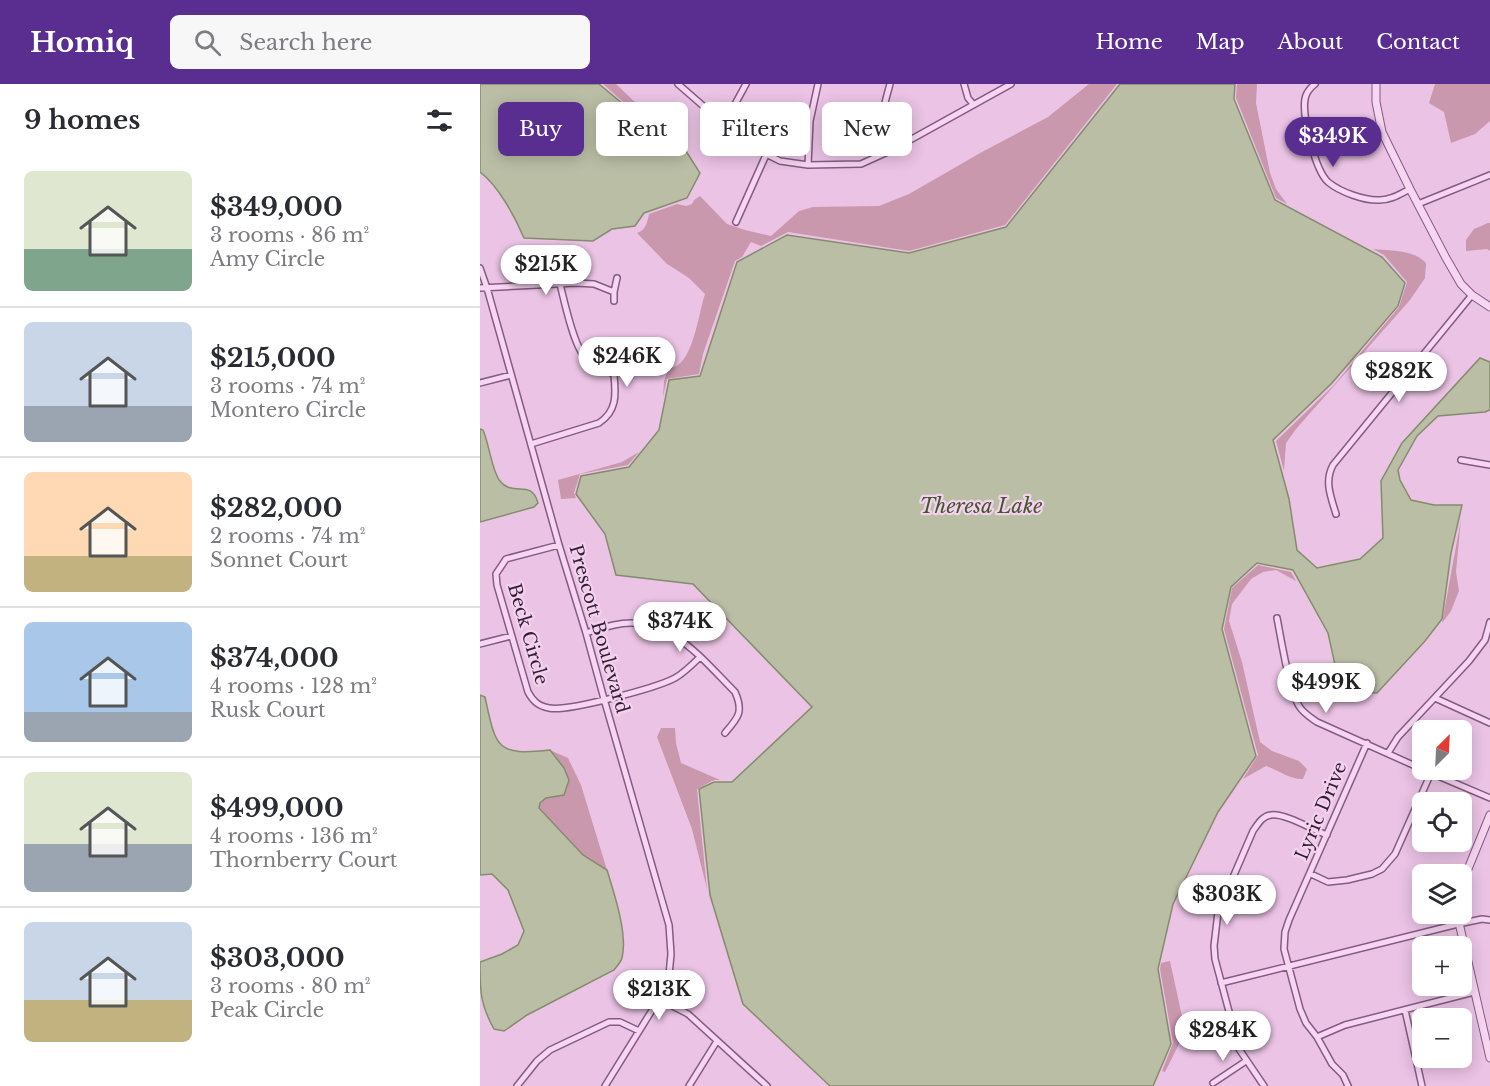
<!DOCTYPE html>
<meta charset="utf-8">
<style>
body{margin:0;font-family:"Libre Baskerville",serif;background:#f7f7f7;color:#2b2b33;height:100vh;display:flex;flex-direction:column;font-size:22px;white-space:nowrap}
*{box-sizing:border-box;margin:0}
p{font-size:20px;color:#7c7c81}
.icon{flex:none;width:33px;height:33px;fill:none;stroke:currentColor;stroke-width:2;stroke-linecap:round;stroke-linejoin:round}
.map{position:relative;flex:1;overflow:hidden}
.drawer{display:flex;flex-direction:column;background:#fff;width:480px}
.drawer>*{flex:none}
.hud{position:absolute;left:18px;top:18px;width:570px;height:54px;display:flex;gap:12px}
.needle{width:39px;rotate:24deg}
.controls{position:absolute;left:932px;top:636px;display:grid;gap:12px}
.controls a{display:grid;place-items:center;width:60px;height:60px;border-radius:9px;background:#fff;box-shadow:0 3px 15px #0003;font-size:30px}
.price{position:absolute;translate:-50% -51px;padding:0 14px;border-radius:21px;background:#fff;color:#222;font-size:20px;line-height:39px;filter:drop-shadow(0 2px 3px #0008)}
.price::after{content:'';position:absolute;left:50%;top:36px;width:18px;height:14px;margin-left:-9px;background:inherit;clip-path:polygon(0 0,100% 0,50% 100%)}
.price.on{background:#5a2e90;color:#fff}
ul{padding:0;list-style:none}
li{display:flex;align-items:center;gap:18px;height:150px;padding:0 24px}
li+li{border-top:2px solid #e1e1e2}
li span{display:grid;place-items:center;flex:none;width:168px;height:120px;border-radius:9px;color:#555}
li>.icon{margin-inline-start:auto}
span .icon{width:72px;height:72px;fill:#fffc;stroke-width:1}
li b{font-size:26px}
h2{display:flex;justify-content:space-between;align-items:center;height:72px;padding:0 24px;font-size:26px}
.pill{padding:0 21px;border-radius:9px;background:#fff;box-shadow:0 3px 15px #0003;font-size:21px;line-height:54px}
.pill.on{background:#5a2e90;color:#fff}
header{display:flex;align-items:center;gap:36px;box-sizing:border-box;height:84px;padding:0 30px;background:#5a2e90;color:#fff}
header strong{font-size:28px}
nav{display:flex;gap:33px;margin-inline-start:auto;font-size:21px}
.search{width:420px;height:54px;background:#f7f7f7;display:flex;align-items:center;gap:15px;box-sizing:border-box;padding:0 21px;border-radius:9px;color:#7c7c81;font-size:22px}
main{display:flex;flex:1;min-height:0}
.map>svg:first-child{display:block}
.green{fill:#c998ad}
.water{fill:#babea5;stroke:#858c6d;stroke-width:1.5}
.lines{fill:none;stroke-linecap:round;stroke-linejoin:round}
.minor-casing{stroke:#845b84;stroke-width:8}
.tertiary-casing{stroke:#845b84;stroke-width:9}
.minor{stroke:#f7d6f2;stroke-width:5}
.tertiary{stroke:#f7d6f2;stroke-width:7}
.labels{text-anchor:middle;stroke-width:4.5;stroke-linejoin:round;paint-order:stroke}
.street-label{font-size:18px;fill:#341e35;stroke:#f3d2ee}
.water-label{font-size:20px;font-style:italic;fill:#45542e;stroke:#f3d2ee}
</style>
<header>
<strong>Homiq</strong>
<div class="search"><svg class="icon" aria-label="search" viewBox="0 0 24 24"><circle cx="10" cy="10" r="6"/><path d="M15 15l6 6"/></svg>Search here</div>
<nav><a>Home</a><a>Map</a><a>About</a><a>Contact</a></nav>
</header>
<main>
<section class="drawer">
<h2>9 homes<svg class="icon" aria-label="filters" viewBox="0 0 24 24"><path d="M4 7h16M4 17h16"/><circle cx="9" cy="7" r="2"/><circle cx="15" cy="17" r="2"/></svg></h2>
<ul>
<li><span style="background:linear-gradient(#dfe7d0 65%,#7fa58c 0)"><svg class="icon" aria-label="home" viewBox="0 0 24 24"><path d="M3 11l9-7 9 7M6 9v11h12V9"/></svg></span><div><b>$349,000</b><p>3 rooms · 86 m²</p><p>Amy Circle</p></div></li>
<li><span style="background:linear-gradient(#c9d6e8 70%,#9aa5b1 0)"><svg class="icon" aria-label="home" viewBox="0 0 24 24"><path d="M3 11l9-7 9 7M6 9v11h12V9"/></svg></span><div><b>$215,000</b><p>3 rooms · 74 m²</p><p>Montero Circle</p></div></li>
<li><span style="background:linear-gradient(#ffd9b3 70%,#c2b280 0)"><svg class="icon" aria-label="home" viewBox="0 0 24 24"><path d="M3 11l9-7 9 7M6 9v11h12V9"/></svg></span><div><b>$282,000</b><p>2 rooms · 74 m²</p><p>Sonnet Court</p></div></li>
<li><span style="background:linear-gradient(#a9c7e8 75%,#9aa5b1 0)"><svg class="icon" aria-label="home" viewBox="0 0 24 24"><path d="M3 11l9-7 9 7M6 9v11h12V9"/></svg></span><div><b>$374,000</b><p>4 rooms · 128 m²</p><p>Rusk Court</p></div></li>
<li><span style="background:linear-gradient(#dfe7d0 60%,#9aa5b1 0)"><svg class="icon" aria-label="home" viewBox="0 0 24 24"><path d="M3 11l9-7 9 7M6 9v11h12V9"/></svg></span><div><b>$499,000</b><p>4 rooms · 136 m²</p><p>Thornberry Court</p></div></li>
<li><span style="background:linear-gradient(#c9d6e8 65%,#c2b280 0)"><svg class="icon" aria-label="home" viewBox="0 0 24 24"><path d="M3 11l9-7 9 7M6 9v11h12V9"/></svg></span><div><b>$303,000</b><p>3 rooms · 80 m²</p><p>Peak Circle</p></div></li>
</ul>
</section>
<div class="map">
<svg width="1010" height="1002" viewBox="0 0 1010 1002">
<rect width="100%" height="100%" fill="#ebc3e5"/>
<path class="green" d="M123,0H136L158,21L150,24Z
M609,0H637L525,141L429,167L308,148L281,162L271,158L262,173L255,177L223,270L219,290L187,295L183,313L184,297L189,284C192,283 195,283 198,281C214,270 219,228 225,210L209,194L187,180L157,149C166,146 167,139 169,130L197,120L206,122L212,120L214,116L220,112L247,140L265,146L291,152L319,127L333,123L399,122L429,110L502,68L568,33Z
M757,0H777L776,19L790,89L796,105L807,120L796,114L756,14Z
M955,0H1010V37L995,50L971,59L964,28L949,19Z
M1008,139H1010V167L1007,165L986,167V156L994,145Z
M893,165C910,167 933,165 946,179L945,194L930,216L816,345L806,359L804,387L796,357L854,301L919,223L927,198L904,171Z
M159,368L148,381L100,390L94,409L96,414L81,415L78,396L142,378Z
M981,435L976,488L979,507L971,527L962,539Z
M778,481L811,488L816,497L796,486L783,488L771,495L752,520L749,537L762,578L780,658L792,667L819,677L827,685L823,695C811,696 798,686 786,682L763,695L778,671L744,545L752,504Z
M181,644H195L196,659L201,679L240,696H234L217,705L227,805L212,745L177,653Z
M70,666L88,674L101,701L127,786L103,771L59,724L60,719L66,714L84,711V684Z
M690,877L703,937L700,958L685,988L682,987L693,959L680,885L681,879Z"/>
<path class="water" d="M0,0H119L162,36L206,67L220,89L207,114L164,129L155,142L132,145L113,157L44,154C35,133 18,101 0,88Z
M640,0H755L754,15L795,116L902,173L925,199L918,222L852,299L793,356L809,415L817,466L837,484L880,475L903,454L901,397L922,359L1000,274L1010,278V326L1005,328L958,332L937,352L918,386L920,396L931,416L954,421H982L971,469L962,535L945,557L897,609L879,608L859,599L848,549L813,486L777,479L751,503L742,545L776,672L738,728L693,820L678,885L691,960L673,1002H350L263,920L230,811L219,705L234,698H252L332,623L213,500L136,491L125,450L96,410L101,392L149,383L179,346L189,296L220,292L257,178L307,151L429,169L526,143Z
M0,345L3,346C9,359 12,388 20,397C34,414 51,394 58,419L54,423L0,438Z
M0,611L5,613C16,664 16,672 70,666L84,684L89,696L84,711L66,714L60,719L59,724L103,771L127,786C134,809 148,850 142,874C141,878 137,882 134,886L47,931L24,947L14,945C0,920 0,907 0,878L22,870L38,861L44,847L28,806L12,790L0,791Z"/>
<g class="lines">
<defs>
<path id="minor" d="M198,0L268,61L300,77L328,81L381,80L412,66L531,0
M410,0C402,30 397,37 412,66
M484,0L488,14L493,20
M835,0C830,4 826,9 825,15C822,32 835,86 848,98C860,108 885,117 900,116C911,116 920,110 930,105
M242,38L248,33L266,0
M328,81L330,37L338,0
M938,120L1010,91
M256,138L286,71
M0,184L7,204L79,461L106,549L124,615L189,841L191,870L189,891L179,915L125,1002
M0,204L96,199L114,200L134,208
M134,217V208L137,194
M0,299L31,291
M51,360L119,339C137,327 136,311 134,291C125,283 114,280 105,273C94,263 84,216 80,200
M981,376L1010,381
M856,430C851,413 844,398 853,381L992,211
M79,461L26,475L16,490L17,501L48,608C53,617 58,622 69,624C87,628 176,604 195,594C204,589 212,581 220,573
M797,534C801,554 809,607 819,622C823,629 830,633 837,638L942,685
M106,549C115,546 125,543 134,541C188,529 221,574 255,608C264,628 258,634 245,649
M0,560L31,552
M955,614L1010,639
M908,669L918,653L989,577L1005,556L1010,538
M944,686L1010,714
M831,790L848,798L867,796L892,790L902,785L915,770L951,689
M741,899L978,840L1002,835L1010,836
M179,915L208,930L287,1002
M925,926L942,1002
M837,953L865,941L994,908
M733,999L766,977
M37,1002L57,977L70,966L129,938H140L159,947
M209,1002L237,957
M784,1002L759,965L735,875L734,862L738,828L773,747C778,740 782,732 791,731C805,729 833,746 847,751
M868,1002L863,991L852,980L837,953L826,939L820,925L804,865L805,848L809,836L887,659"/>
<path id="tertiary" d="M896,0V18L902,48L930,105L966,174L981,200L992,211L1010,223
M981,802L1010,731
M977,830L1010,974"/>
</defs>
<use href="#minor" class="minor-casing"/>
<use href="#tertiary" class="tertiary-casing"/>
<use href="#minor" class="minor"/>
<use href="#tertiary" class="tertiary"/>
</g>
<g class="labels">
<g class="street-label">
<text transform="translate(119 545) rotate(74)" y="6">Prescott Boulevard</text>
<text transform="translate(48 550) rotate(74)" y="6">Beck Circle</text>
<text transform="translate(841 727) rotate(-67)" y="6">Lyric Drive</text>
</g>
<g class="water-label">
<text x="501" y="429">Theresa Lake</text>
</g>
</g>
</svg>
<div class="controls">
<a><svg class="needle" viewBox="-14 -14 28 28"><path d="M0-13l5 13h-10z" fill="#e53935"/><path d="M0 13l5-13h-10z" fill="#7c7c81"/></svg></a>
<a><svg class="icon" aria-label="locate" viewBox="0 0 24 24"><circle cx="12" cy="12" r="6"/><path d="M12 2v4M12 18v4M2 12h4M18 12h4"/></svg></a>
<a><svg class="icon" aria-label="layers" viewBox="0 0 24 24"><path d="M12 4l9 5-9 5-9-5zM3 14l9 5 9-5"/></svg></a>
<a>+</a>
<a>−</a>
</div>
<b class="price on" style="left:853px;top:84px">$349K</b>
<b class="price" style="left:66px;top:212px">$215K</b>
<b class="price" style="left:147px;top:304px">$246K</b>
<b class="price" style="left:919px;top:319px">$282K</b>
<b class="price" style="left:200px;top:569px">$374K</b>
<b class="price" style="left:846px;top:630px">$499K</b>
<b class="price" style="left:747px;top:842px">$303K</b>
<b class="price" style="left:179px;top:937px">$213K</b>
<b class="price" style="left:743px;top:978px">$284K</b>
<div class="hud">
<a class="pill on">Buy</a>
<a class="pill">Rent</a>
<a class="pill">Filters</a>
<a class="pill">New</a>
</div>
</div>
</main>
